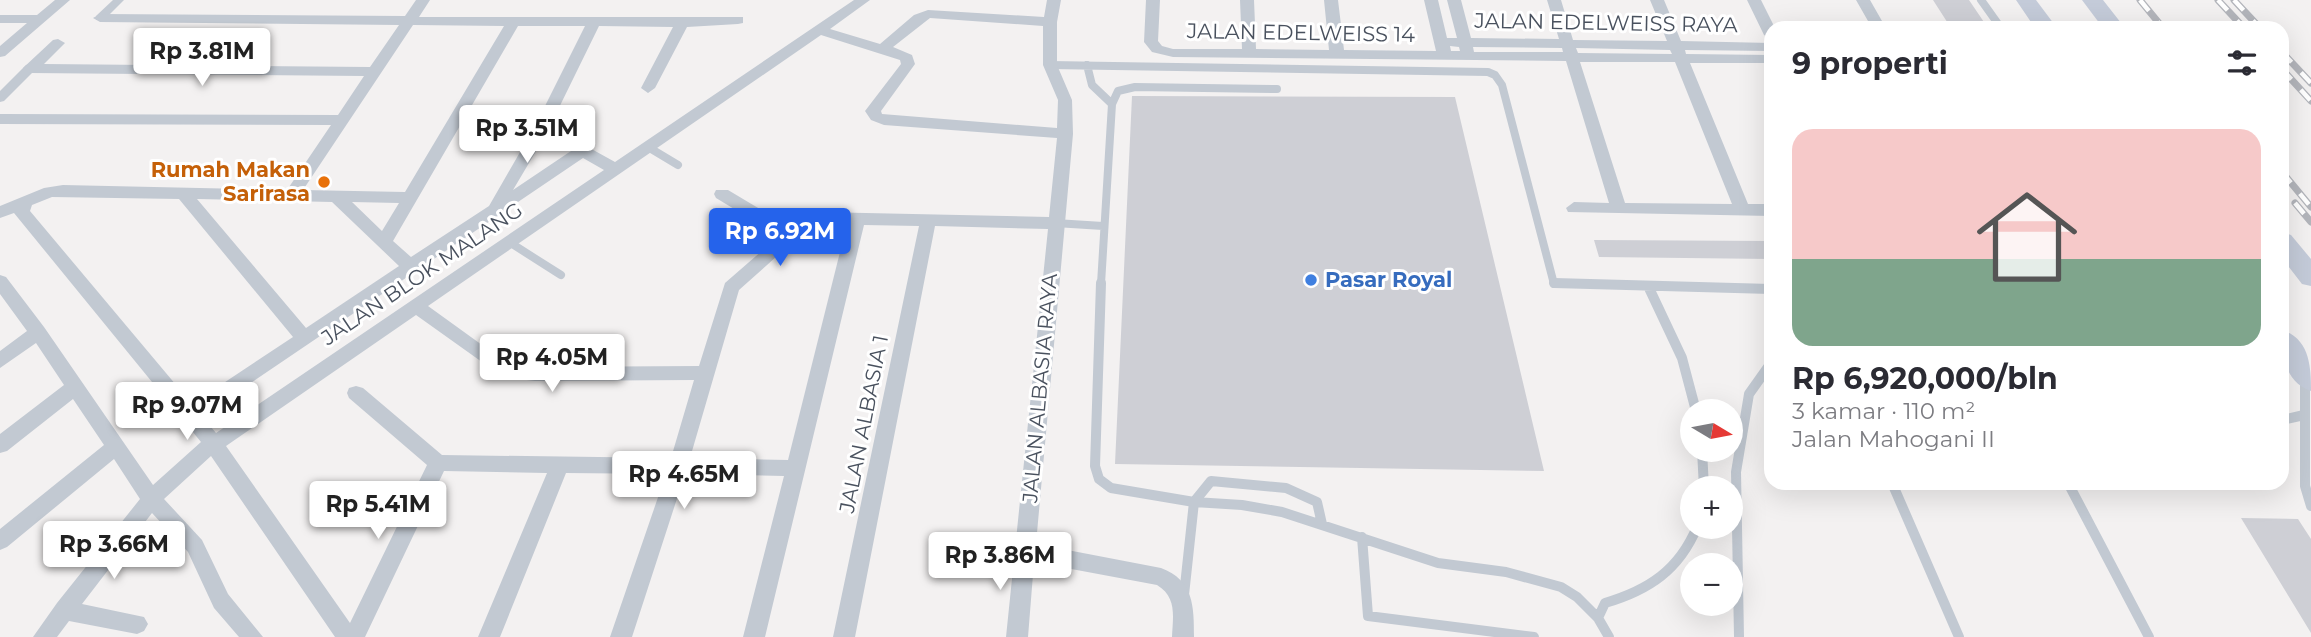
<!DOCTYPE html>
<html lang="id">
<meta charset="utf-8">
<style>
body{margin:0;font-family:Montserrat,sans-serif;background:#f2f2f3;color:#2b2b33;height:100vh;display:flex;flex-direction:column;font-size:26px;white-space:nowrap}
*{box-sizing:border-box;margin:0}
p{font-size:23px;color:#7c7c81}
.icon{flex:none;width:38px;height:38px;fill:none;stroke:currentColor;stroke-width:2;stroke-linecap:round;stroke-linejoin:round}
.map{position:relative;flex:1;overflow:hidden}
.side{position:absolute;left:1764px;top:21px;width:525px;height:469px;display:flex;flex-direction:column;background:#fff;border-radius:21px;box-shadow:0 7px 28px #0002}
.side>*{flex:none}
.needle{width:46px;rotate:100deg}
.controls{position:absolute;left:1680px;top:399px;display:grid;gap:14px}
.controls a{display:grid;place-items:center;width:63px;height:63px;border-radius:50%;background:#fff;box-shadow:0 7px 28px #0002;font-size:35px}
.price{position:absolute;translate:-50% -60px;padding:0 16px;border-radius:7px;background:#fff;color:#222;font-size:23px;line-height:46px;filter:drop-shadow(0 2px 4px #0008)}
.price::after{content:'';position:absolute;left:50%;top:42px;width:21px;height:16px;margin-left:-10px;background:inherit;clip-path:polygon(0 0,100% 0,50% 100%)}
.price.active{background:#2563eb;color:#fff}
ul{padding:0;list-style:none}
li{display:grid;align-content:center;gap:14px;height:371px;padding:0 28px}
li span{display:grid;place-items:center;height:217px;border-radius:21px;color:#555}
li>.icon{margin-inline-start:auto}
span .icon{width:126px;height:126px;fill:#fffc;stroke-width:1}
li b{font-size:30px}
h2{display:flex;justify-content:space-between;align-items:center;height:84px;padding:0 28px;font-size:30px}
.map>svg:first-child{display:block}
.building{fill:#cecfd5}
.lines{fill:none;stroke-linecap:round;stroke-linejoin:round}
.service-far1{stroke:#c2c9d2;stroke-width:8}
.service{stroke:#c2c9d2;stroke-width:10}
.pedestrian{fill:#c2c9d2;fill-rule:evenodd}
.minor{fill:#c2c9d2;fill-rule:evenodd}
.secondary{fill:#c4cbd9;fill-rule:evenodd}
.rail-casing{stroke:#b3b5bb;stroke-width:7}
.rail{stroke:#fff;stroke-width:4.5;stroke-dasharray:14;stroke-linecap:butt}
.food-dot{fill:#e8710a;stroke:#fff;stroke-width:2.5}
.shop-dot{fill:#3f7fe0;stroke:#fff;stroke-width:2.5}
.labels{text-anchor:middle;stroke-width:6;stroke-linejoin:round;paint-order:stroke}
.street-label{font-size:21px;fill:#49515e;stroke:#fff}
.food-label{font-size:21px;font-weight:bold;fill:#c56008;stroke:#fff;text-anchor:end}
.shop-label{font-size:21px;font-weight:bold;fill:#366cbe;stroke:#fff;text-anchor:start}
</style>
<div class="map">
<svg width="2311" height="637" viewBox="0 0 2311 637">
<rect width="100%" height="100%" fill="#f3f1f1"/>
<path class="building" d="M1933,0H1969L1988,28H1951Z
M1132,96L1455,97L1544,471L1115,464Z
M1594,240L1771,241V259L1599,257Z
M2241,518L2298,519L2311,539V633Z"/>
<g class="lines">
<path class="service-far1" d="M1981,0L2001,28
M1050,65L1488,72L1495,75L1502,85L1554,284H1566
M1087,65L1092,85L1112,104
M648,147L678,165
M1055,223L1103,226
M509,242L561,275
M1101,284L1112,104L1118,91L1135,87L1277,89"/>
<path class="service" d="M1101,283L1095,466L1099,479L1111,488L1194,502L1242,505L1282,512L1438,563L1506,572L1561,587L1577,597L1598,618L1609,637
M1554,283L1771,289
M1649,288L1682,358L1696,411
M2305,376V486L2311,506
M2282,420L2304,415
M1702,450L1704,488
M1892,483L1959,637
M2068,483L2149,637
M1362,537L1368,616L1534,637
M1184,595L1194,502L1211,481L1286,488L1317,502L1322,524
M1598,618L1605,603C1649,590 1679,570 1697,527
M1739,637L1736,472L1749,394L1771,363"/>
<path class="pedestrian" d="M113,0H124L104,20H96V16Z
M30,64L36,68L34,71L4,101L0,102V91L26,65Z"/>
<path class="minor" d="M55,0H70L5,56L0,57V46L27,23H0V15H37Z
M416,0H430L419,17H743V23L738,24L687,27L655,88L648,93L641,88L673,27L599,26L550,126L615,162L854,0H870L830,29L880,44L914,15L928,10L1044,17L1047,0H1061L1057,22V65L1072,100L1073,134L1036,544L1161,568C1194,580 1194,607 1194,637H1172C1173,616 1177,597 1157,585L1034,562L1028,637H1006L1048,229L935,226L855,637H833L919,226L864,225L765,637H743L784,476L685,474L632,637H610L666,474L566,473L500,637H478L547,473L444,471L365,637H335L211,456L164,499L202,540L228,594L263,637H239L214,608L188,552L152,513L82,604L144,617L148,624L144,631L137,634L69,621L57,637H33L57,603L140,499L114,459L7,547L0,550V529L104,445L73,399L7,451L0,453V434L64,385L36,343L0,368V351L27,331L0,294V275L6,277L44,327L153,485L201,442L14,213L0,218V206L44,188L63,185L287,190L331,125L0,124V114L338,115L364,76L30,73L23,68L53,40L58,39L65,43L44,64L370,67L399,25L100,22L93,18L100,14L405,16ZM930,18L1043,26V65L1058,100L1057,128L882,114L881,111L915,64L912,55L893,47ZM413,25L504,26L405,192L303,190ZM518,26H585L534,128L489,206L411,257L393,241ZM821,35L900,60L901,64L865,111L871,120L884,125L1057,138L1049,217L819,212L790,227L728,190H716L714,194L716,198L779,236L725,283L699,366L535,367L507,363L428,306ZM545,136L571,151L513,190ZM583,158L604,170L216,433L202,416ZM52,197L179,199L293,337L192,404L30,211L32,205ZM197,199L332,202L399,266L306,328ZM352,202L399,203L382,231ZM822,224H847L788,460L690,458L739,290L796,239ZM416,315L503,377L535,381L694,380L671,458L442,455L363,388L356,386L349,388L347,393L349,398L427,465L350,623L226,446Z
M1146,0H1160L1158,41L1162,46L1173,49H1242L1240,0H1254L1256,49L1329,50L1324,0H1338L1344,50L1436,51L1424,0H1438L1447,38H1457L1447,0H1461L1471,38L1559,39L1547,0H1561L1573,40L1667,41L1650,0H1664L1681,41L1771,43V51L1685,50L1686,54L1771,55V63H1690L1748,204H1771V216L1568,212L1566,208L1574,202L1609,203L1566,61L1173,57L1152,52L1144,42ZM1450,46L1459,47L1460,51H1451ZM1473,47L1562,48L1563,52H1474ZM1576,48L1670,50L1672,54L1578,53ZM1580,62H1675L1732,204L1625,203Z
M1747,0H1761L1775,28H1771V39L1764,35Z
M1856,0H1870L1886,28H1872Z"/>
<path class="secondary" d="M2016,0H2036L2057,28H2035Z
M2082,0H2103L2125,28H2103Z
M2282,232L2291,235L2311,259V286L2302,284L2282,258Z
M2282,330C2310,339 2311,367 2311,391C2284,382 2282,354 2282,330Z"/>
<defs>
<path id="rail" d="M2140,0L2163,28
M2218,0L2244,28
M2234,0L2260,28
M2282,52L2311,83
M2282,69L2311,101
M2282,172L2311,207
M2295,203L2311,222"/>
</defs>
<use href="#rail" class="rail-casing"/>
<use href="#rail" class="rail"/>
</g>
<circle class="food-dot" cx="324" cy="182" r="7"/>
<circle class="shop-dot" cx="1311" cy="280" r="7"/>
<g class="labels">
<g class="street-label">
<text transform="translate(1606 23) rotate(1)" y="7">JALAN EDELWEISS RAYA</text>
<text transform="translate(1301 33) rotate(1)" y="7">JALAN EDELWEISS 14</text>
<text transform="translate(422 274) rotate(-34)" y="7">JALAN BLOK MALANG</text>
<text transform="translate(1040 388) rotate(-85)" y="7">JALAN ALBASIA RAYA</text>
<text transform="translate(864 424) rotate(-79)" y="7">JALAN ALBASIA 1</text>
</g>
<g class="food-label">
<text x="310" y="177">Rumah Makan<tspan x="310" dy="24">Sarirasa</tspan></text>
</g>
<g class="shop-label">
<text x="1325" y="287">Pasar Royal</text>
</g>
</g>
</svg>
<div class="controls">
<a><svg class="needle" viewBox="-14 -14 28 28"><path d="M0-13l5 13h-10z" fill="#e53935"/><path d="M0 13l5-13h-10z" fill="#7c7c81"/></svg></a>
<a>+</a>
<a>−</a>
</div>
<b class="price" style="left:202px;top:88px">Rp 3.81M</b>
<b class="price" style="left:527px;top:165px">Rp 3.51M</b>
<b class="price active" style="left:780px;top:268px">Rp 6.92M</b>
<b class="price" style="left:552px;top:394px">Rp 4.05M</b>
<b class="price" style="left:187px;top:442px">Rp 9.07M</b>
<b class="price" style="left:684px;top:511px">Rp 4.65M</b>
<b class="price" style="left:378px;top:541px">Rp 5.41M</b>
<b class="price" style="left:114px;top:581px">Rp 3.66M</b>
<b class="price" style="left:1000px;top:592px">Rp 3.86M</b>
<section class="side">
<h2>9 properti<svg class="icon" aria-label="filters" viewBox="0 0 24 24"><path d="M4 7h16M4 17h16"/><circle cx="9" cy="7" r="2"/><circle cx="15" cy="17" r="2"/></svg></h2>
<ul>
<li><span style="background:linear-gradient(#f6c9c9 60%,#7fa58c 0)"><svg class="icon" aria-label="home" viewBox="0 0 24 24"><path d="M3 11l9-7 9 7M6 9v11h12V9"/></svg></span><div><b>Rp 6,920,000/bln</b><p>3 kamar · 110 m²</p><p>Jalan Mahogani II</p></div></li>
</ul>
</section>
</div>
